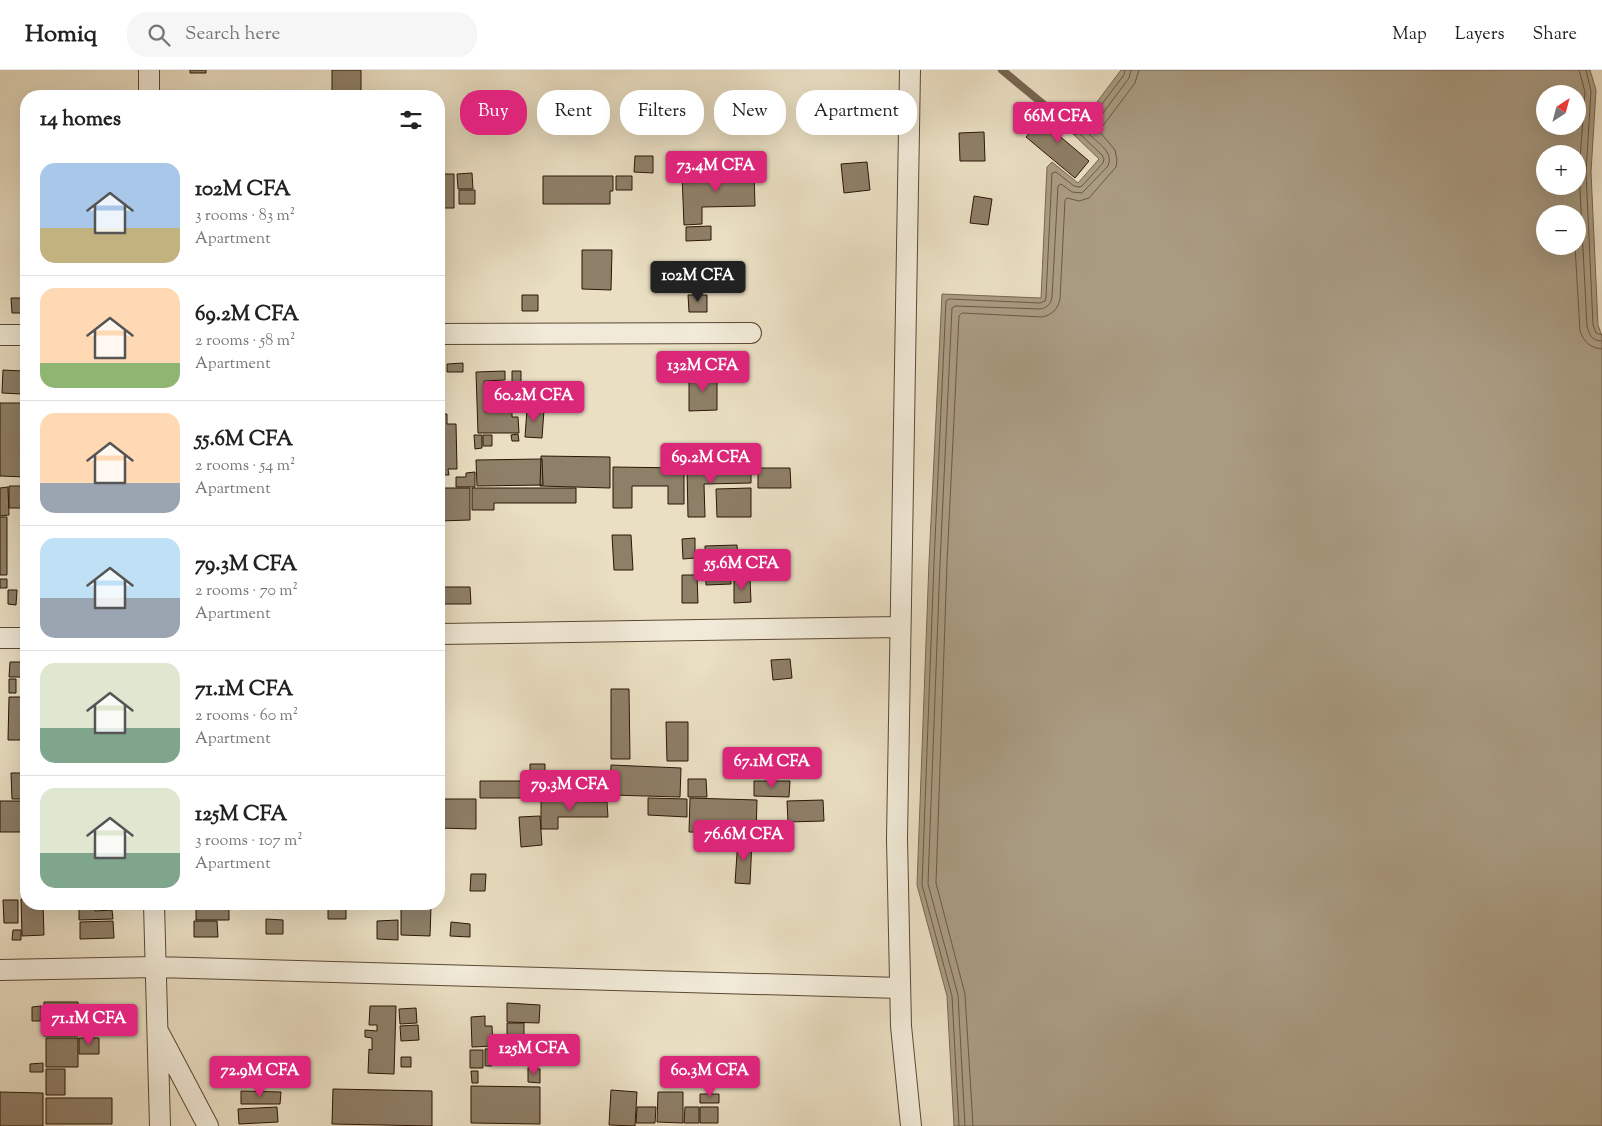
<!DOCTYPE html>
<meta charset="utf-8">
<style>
body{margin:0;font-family:"Sorts Mill Goudy",serif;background:#f6f6f6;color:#222;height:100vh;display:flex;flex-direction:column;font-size:19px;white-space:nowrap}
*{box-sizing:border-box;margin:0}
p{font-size:16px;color:#767676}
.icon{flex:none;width:28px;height:28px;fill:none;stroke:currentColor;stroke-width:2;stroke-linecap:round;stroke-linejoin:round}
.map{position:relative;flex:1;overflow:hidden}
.sheet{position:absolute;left:20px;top:20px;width:425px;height:820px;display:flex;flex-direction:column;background:#fff;border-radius:20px;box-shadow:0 5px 20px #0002}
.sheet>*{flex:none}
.hud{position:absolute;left:460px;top:20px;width:475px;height:45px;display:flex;gap:10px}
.needle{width:32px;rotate:36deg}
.buttons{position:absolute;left:1536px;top:15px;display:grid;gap:10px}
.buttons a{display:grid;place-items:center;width:50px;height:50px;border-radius:50%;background:#fff;box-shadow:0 5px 20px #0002;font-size:25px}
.price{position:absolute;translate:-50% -42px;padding:0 11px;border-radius:5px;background:#db2777;color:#fff;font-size:16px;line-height:32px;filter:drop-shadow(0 1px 2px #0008)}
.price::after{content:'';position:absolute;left:50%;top:30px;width:15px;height:11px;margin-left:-8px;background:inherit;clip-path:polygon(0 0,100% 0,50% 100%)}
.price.active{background:#222;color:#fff}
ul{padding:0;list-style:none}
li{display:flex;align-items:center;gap:15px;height:125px;padding:0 20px}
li+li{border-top:1px solid #e0e0e0}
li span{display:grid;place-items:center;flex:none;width:140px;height:100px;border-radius:15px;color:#555}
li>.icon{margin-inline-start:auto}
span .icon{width:60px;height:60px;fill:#fffc;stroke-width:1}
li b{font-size:21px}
h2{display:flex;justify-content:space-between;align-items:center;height:60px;padding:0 20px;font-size:21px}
.pill{padding:0 18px;border-radius:20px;background:#fff;box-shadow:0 5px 20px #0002;font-size:18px;line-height:45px}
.pill.active{background:#db2777;color:#fff}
header{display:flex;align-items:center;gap:30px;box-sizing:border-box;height:70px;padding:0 25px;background:#fff;border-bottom:1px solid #e0e0e0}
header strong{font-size:24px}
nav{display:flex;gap:28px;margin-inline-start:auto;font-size:18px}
.search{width:350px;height:45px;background:#f6f6f6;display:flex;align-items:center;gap:12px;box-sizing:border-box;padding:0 18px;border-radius:20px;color:#767676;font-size:19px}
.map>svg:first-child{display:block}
.water{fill:#a99b82;stroke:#776650;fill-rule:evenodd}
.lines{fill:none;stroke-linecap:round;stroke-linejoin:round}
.shore{stroke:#6a5844;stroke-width:1}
.stream{stroke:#776650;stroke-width:8}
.building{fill:#8e7f68;stroke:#2b1605}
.minor-casing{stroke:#5b4834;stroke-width:22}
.minor{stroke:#f1ead8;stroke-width:20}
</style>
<header>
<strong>Homiq</strong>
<div class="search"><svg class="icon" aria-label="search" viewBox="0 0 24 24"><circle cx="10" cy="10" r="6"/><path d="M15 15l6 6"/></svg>Search here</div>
<nav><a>Map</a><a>Layers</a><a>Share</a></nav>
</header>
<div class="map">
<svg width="1602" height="1056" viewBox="0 0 1602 1056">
<rect width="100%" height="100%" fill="#eadfc3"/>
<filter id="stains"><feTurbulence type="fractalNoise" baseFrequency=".004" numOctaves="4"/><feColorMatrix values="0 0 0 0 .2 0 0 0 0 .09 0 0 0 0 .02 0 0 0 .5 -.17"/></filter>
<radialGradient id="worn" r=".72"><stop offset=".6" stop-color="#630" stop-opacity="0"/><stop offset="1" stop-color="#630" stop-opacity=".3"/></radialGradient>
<path class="water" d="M1121,0H1590L1596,20L1591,102L1598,255L1602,266V1056H954L947,926L917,815L929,492L942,224L1041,228L1047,97L1052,92L1078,113L1099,89L1073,64ZM1545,24H1578V56H1545ZM1545,84H1578V116H1545ZM1545,144H1578V176H1545Z"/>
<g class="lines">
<path class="shore" d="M1579,0L1585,22L1579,102L1587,256C1589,265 1592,271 1602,271
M1586,0L1591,21L1586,102L1593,255L1596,263L1602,265
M1575,176L1580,261C1584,272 1590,278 1602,279
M959,1056L952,926L922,815L934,492L946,231L949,229L1040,233L1045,231L1046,227L1052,103L1056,102L1074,116L1079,117L1082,116L1103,93L1104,89L1102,85L1081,65L1080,63L1124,5L1125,0
M965,1056L958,925L928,814L940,493L952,238L955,236L1040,239C1047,238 1051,234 1052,227L1058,116L1061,114L1072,122L1082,123L1108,96C1114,82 1098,73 1089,64V62L1129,8L1131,0
M973,1056L965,924L936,813L947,493L959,246L962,243L1042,247C1052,245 1058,239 1060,229L1065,130L1067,128L1079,131L1089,128L1116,97L1117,90L1115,80L1099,61L1135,13L1139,0"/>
<path class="stream" d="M1002,0L1054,43
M1065,52L1075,61"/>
</g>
<path class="building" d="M190,0H206V3H190Z
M332,0H361V26H332Z
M1060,38L1070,46L1056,63L1089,91L1075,108L1026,67L1040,50L1046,54Z
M984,62L985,91H960L959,63Z
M635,86H653V103L634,102Z
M867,92L870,120L844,123L841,94Z
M472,103L473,119H458L457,104Z
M754,103L755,136L702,137V154L684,155L682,105Z
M439,104H454V138H439Z
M543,106H613V121H610V134H543Z
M616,106H632V120H616Z
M459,120H475V134H459Z
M974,126L992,129L988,155L970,153Z
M711,156V170L686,171V157Z
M582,180H612L611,220L582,219Z
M522,225H538V241H522Z
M688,225H707V242H689Z
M11,228H26V243H12Z
M463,293V302H447V294Z
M3,300L22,301L21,324L2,323Z
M505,301V310L484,311L485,342H503V333H518V340L512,341V347H518L519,363H478L476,302Z
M512,301H521V312L512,313Z
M23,305L26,306V323L22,322Z
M717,305V340L689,341V306Z
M516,316H522V330L517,331Z
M0,333H26V407L0,406Z
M527,339L544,340L542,368L525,367Z
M439,344H447V354H456L457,399H448L449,405H439Z
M518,364L519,371H512L511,365Z
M474,365H482V378L475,379Z
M483,365H492V376H483Z
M541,386L610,387V418L540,416Z
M542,389L543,415L477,416L476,390Z
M613,397L684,398V434H668V416H632V438H613Z
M687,398H751V413L704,414L705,447H688Z
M758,398H790L791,418H758Z
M475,402V417H456V407H466V403Z
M9,416H26V450H25L24,438H9Z
M8,417L9,445L0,446V418Z
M439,418H470V450L439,451Z
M472,418H576V433H494V440H472Z
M751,418V447H717L716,419Z
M0,447H7V505H0Z
M612,465H631L633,500H614Z
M26,468V487L21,486L22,470L26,471Z
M695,468V488L683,489L682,469Z
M737,475L738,492H730L731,514L706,515L705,476Z
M682,505H697L698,533H682Z
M750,508L751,532L734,533V509Z
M0,509H7V518H0Z
M439,517H470L471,534H439Z
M8,520H17L16,535L8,534Z
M790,589L792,608L773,610L771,590Z
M10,592H21V607H9Z
M9,609H16V623H9Z
M611,619H629L630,689H611Z
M9,627H26V670H8Z
M666,652H688V691H667Z
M530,694H545V728H480V711H530Z
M611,695L681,698L680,727L610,725Z
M11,703H26V729H12Z
M688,709H706L707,727H688Z
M754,711H790L789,727L754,726Z
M648,728L687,729V747L648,745Z
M690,728L757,730L756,763L689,762Z
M439,729H476V759L439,758Z
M823,730L824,751L788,752L787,731Z
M0,731H26V762H0Z
M541,731L607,732L608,747H558V759H541Z
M540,746L542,775L521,777L519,747Z
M738,769L752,770L750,814L735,813Z
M471,804H486L485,821H470Z
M23,809H26V827H23Z
M21,829H26V834H43L44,865L22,866Z
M3,830H18V853H4Z
M196,834H229V850H196Z
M328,834H346V849H328Z
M95,836V841L112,840L113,849L79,850V837Z
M401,836L431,837L430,866L401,865Z
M266,849L283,850V864H266Z
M398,850V870L377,869V851Z
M113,851L114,868L80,869V852Z
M194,851H217L218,867H194Z
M451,852L470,854V867L450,866Z
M13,860H21V870H12Z
M44,932H78V966H44Z
M507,933L540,935L539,953L507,952Z
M41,936V951H32V937Z
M370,936H396L394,1004L368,1003L369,979L372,980V968L365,967V960L377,961V955H369Z
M416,938L417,953L400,954L399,939Z
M485,946V956H492L493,976L472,977L471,947Z
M507,953H524V965H507Z
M418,955L419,970L401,971L400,956Z
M46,968H78V997H46Z
M79,968H99V984H79Z
M511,977H542V994L510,993Z
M485,979H492V996H485Z
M470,980H483V998H470Z
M401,987H411V997H401Z
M43,993V1002H30V994Z
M528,998L540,999V1013L528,1012Z
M46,999H65V1025H46Z
M471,1001H478V1013H472Z
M471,1016L540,1017V1054L471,1053Z
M333,1019L432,1021V1056L332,1054Z
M611,1020L637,1022L635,1056L609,1055Z
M241,1021L281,1022L280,1034H241Z
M0,1022L43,1023V1056H0Z
M658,1022H683V1053L657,1052Z
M700,1024H719V1033H700Z
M46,1028H112V1054H46Z
M277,1037L278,1052L239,1054L238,1039Z
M637,1037H656L655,1053H636Z
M685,1037H699V1053H684Z
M700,1037H718V1053H700Z"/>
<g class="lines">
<defs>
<path id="minor" d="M910,0L897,769L901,956L911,1056
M149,26V0
M439,264L751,263
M0,265H26
M439,564L900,557
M0,568H26
M154,834L160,1056
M0,900L155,897L900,918
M159,963L208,1056"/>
</defs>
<use href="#minor" class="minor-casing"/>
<use href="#minor" class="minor"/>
</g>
<rect width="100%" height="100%" filter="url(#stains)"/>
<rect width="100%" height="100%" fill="url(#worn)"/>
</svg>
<div class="buttons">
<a><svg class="needle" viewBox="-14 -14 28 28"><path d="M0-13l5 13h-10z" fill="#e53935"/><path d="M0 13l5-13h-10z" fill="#767676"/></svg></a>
<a>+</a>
<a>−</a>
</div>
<b class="price" style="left:1058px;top:74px">66M CFA</b>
<b class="price" style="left:716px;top:123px">73.4M CFA</b>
<b class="price active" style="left:698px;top:233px">102M CFA</b>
<b class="price" style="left:703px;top:323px">132M CFA</b>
<b class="price" style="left:534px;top:353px">60.2M CFA</b>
<b class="price" style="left:711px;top:415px">69.2M CFA</b>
<b class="price" style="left:742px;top:521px">55.6M CFA</b>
<b class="price" style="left:772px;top:719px">67.1M CFA</b>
<b class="price" style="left:570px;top:742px">79.3M CFA</b>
<b class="price" style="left:744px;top:792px">76.6M CFA</b>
<b class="price" style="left:89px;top:976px">71.1M CFA</b>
<b class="price" style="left:534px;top:1006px">125M CFA</b>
<b class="price" style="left:260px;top:1028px">72.9M CFA</b>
<b class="price" style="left:710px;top:1028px">60.3M CFA</b>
<div class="hud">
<a class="pill active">Buy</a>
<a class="pill">Rent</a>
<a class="pill">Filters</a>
<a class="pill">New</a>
<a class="pill">Apartment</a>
</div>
<section class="sheet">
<h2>14 homes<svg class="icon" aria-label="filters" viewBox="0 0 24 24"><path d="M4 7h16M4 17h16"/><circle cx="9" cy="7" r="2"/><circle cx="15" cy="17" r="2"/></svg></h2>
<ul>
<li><span style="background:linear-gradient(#a9c7e8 65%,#c2b280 0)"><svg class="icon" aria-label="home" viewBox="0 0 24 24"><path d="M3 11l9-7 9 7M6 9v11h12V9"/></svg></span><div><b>102M CFA</b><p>3 rooms · 83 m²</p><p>Apartment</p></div></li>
<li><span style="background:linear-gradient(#ffd9b3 75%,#8fb573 0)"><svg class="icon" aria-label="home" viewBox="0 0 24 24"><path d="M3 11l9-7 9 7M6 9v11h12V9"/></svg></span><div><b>69.2M CFA</b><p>2 rooms · 58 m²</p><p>Apartment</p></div></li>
<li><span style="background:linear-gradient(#ffd9b3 70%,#9aa5b1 0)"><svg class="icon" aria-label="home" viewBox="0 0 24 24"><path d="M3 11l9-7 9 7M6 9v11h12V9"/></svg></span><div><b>55.6M CFA</b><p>2 rooms · 54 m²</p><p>Apartment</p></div></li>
<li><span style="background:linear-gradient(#bfe0f5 60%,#9aa5b1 0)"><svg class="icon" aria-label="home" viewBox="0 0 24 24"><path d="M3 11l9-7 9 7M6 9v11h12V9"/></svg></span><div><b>79.3M CFA</b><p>2 rooms · 70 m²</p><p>Apartment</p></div></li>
<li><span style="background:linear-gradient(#dfe7d0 65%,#7fa58c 0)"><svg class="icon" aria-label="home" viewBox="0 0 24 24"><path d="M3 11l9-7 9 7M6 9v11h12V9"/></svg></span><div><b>71.1M CFA</b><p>2 rooms · 60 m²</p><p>Apartment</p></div></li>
<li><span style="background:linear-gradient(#dfe7d0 65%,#7fa58c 0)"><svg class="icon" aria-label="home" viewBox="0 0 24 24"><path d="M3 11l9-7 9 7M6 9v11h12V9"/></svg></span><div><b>125M CFA</b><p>3 rooms · 107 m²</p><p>Apartment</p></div></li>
</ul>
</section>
</div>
